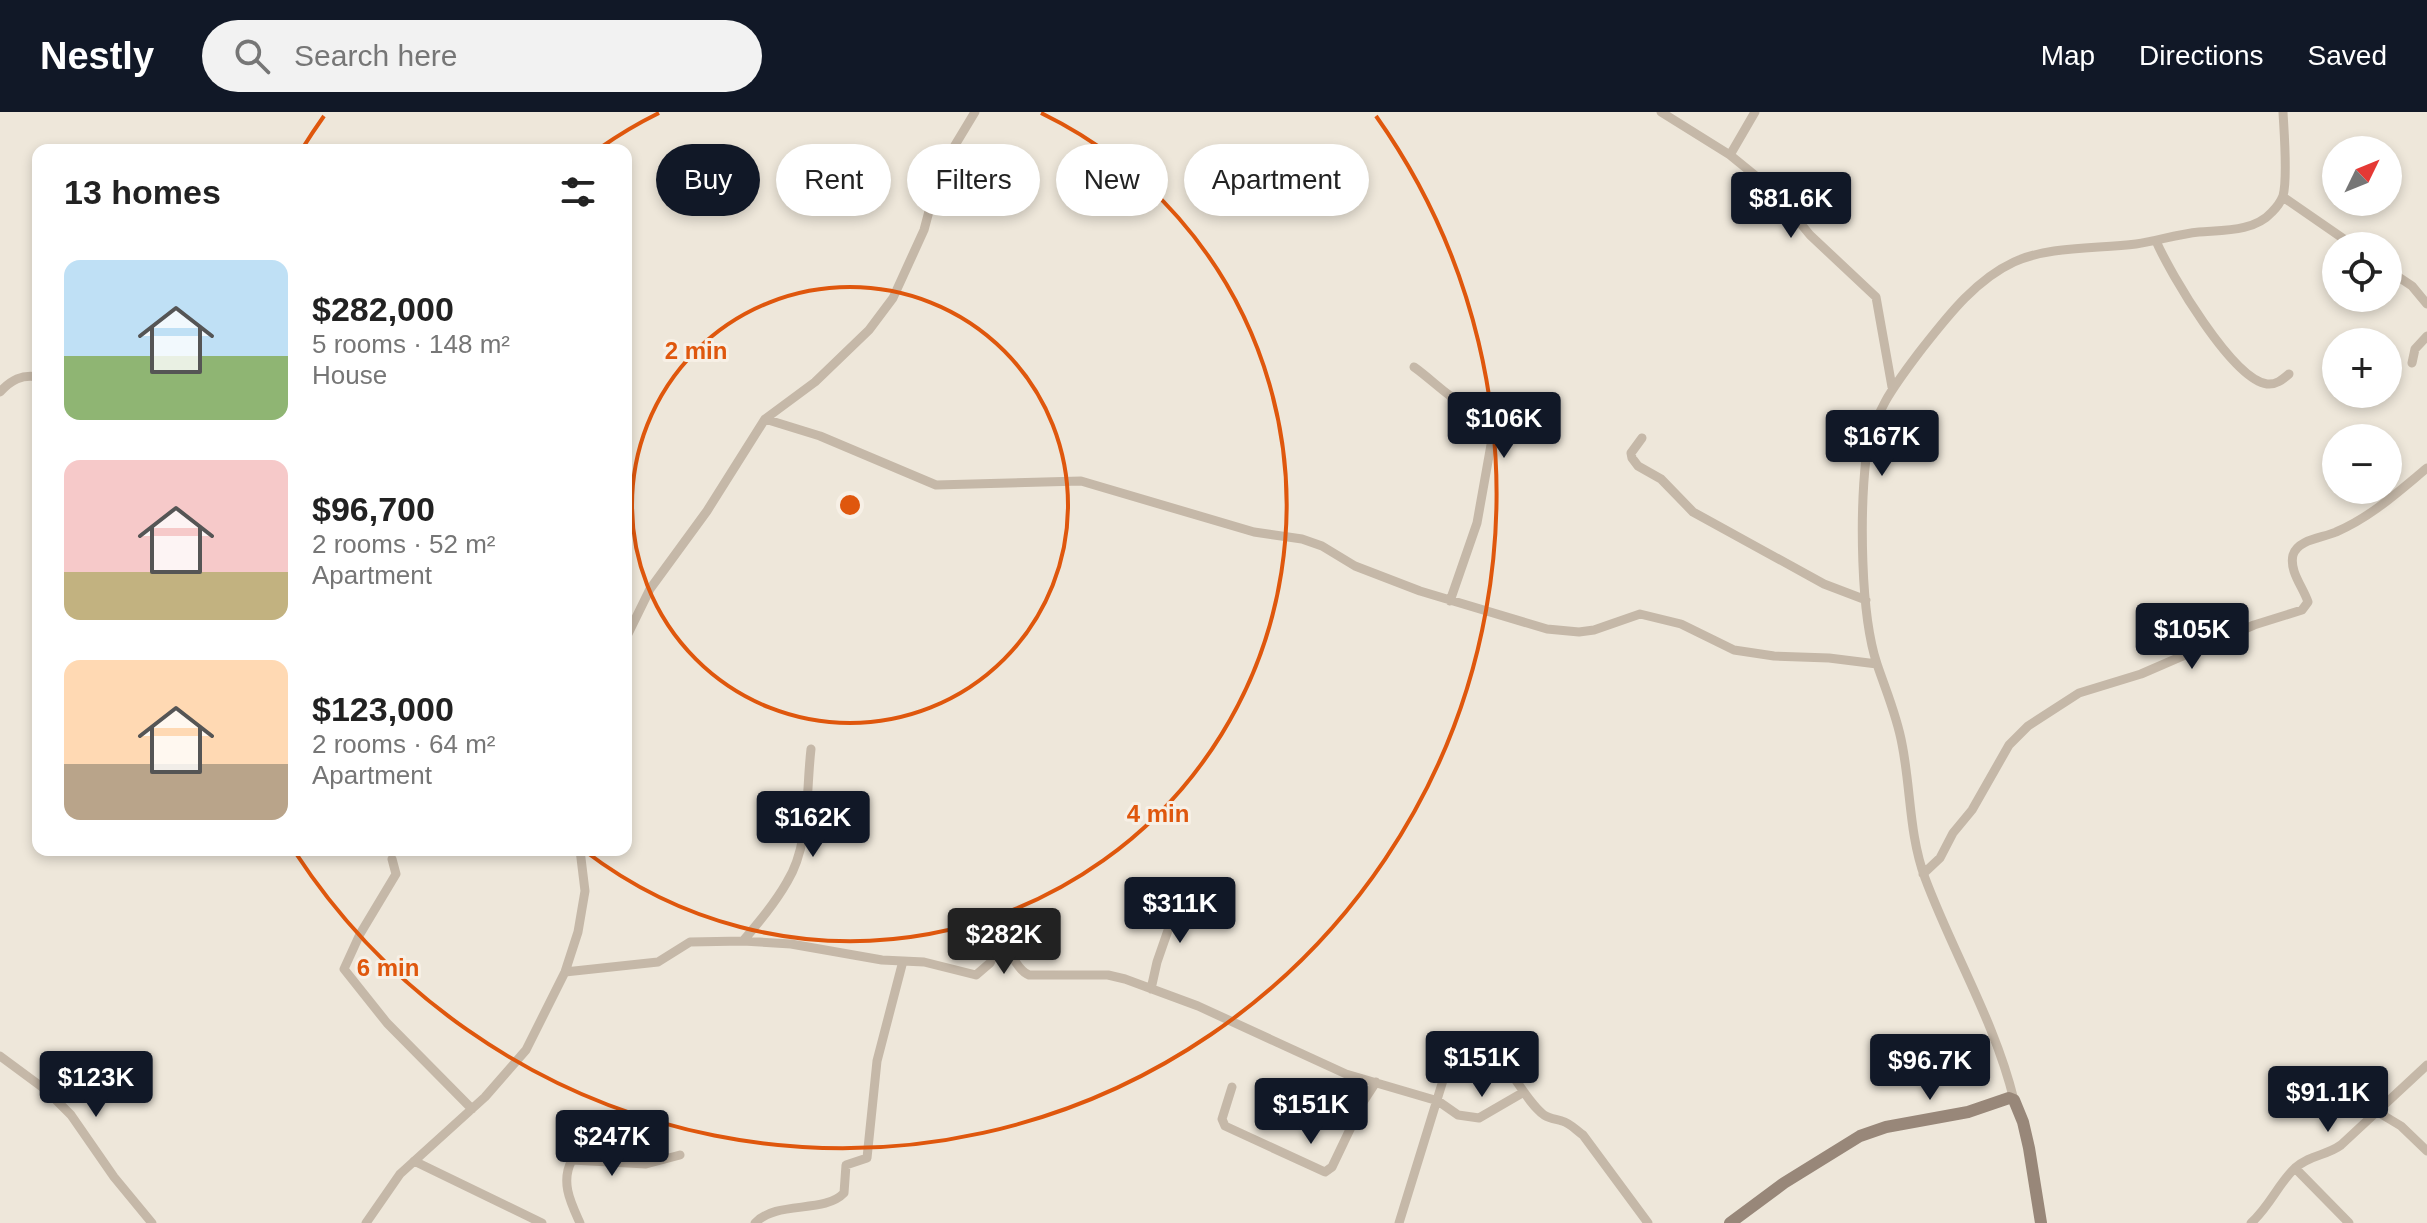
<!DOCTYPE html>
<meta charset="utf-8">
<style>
body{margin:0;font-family:Helvetica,sans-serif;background:#f2f2f2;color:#222;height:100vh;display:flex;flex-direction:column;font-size:30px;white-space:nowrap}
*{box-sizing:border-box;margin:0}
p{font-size:26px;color:#767676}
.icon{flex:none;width:44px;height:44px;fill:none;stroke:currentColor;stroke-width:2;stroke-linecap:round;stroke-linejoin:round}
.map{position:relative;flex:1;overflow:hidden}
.sheet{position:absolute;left:32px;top:32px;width:600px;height:712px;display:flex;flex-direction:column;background:#fff;border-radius:16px;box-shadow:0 4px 12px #0003}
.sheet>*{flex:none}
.banner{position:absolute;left:656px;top:32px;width:760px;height:72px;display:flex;gap:16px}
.needle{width:52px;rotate:47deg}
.tools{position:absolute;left:2322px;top:24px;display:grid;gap:16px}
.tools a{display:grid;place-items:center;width:80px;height:80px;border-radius:50%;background:#fff;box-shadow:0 4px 12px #0003;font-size:40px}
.price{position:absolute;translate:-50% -68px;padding:0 18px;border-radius:8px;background:#111827;color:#fff;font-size:26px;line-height:52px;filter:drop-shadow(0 2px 4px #0008)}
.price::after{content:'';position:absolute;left:50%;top:48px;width:24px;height:18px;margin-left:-12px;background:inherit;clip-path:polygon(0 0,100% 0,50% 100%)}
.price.on{background:#222;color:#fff}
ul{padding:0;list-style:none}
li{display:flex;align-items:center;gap:24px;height:200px;padding:0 32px}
li span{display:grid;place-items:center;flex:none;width:224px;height:160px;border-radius:16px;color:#555}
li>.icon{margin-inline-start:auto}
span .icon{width:96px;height:96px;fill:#fffc;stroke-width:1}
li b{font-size:34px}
h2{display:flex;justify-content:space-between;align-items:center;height:96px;padding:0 32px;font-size:34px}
.chip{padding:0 28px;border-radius:36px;background:#fff;box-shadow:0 4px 12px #0003;font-size:28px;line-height:72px}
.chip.on{background:#111827;color:#fff}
header{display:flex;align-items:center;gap:48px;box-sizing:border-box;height:112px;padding:0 40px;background:#111827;color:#fff}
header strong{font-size:38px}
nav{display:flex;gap:44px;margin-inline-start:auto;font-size:28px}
.search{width:560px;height:72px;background:#f2f2f2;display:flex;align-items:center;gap:20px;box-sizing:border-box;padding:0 28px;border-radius:44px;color:#767676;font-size:30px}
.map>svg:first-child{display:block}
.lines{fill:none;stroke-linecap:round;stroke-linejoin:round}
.street{stroke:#c5b8a8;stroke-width:9}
.secondary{stroke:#988779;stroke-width:12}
.ring{fill:none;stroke:#df570d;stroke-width:4}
.centre{fill:#df570d;stroke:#f7f0e6;stroke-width:4}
.ring-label{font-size:24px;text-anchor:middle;font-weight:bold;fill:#df570d;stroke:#f7f0e6;stroke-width:6;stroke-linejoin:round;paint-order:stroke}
</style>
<header>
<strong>Nestly</strong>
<div class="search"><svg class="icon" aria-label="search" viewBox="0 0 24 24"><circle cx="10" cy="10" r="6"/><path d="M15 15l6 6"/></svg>Search here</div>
<nav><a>Map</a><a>Directions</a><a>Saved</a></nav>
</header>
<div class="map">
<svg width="2427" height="1111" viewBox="0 0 2427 1111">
<rect width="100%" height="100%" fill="#eee7da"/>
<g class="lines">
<path class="street" d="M1661,0L1730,43L1773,78L1810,123L1876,185L1892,275
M1730,43L1755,0
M2283,85L2354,134
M2156,129C2170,161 2232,267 2267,272C2276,273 2282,268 2289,262
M2388,158L2412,174L2427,192
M2412,251L2415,237L2427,224
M1414,255C1431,267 1447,284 1465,294C1476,301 1490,302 1494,316L1477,411L1450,489
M0,280C11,268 22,262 38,265
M765,307L820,324L936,373L1081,369L1254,420L1302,427L1322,434L1355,454L1420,479L1547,517L1579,520L1594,518L1640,502L1681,512L1734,538L1774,544L1829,546L1877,552
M1642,326L1631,341L1632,346L1638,354L1661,367L1693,400L1824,472L1866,488
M626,526L650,477L707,399L765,307L815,270L869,218L893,186L924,118L940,58L975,0
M392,747L396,762L360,822L344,857L387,911L472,997
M1923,762L1940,746L1953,721L1972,698L2009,633L2028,614L2079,581L2141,562L2254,513L2302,498L2308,490C2303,475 2289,459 2293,443C2298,427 2323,426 2336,420C2371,405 2398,380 2427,356
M743,829C759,810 775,791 787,770C810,733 806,679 811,637
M565,860L658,850L690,830L743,829L791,832L882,848L924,850L976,863L990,851L996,838C1016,838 1014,857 1029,863H1108L1125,867L1198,894L1346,962L1438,989L1458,1003L1479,1006L1524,980
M1151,877L1157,850L1181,781
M0,944L46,978L71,1003L114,1065L152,1111
M1232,975L1222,1007L1225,1014L1325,1060L1332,1055L1363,990L1376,970
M2014,988C1995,910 1953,841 1925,766C1909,723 1911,677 1902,632C1897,604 1886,579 1877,552C1860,501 1860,400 1866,346C1871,303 1896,271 1921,238C1947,205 1975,168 2014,150C2048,134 2098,137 2136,132C2157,129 2178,122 2199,120C2223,118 2254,120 2272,100C2276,96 2281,89 2283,84C2288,66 2284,20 2283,0
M2376,999L2401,1014L2427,1039
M414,1049L542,1111
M2295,1056L2349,1111
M366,1111L400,1062L485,985L526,938L565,860L578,820L585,779L580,738
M580,1111C571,1091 560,1070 572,1048L646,1052L680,1043
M755,1111C777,1088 824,1102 844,1081L846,1053L867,1046L877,949L903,849
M1399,1111L1453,936L1459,928C1500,921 1517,983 1544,1003C1550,1007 1556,1007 1562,1009C1570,1011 1576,1018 1583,1023L1648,1111
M2251,1111C2270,1094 2278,1072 2295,1056C2311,1042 2326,1044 2341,1033L2427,953"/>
<path class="secondary" d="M1730,1111L1784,1071L1860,1024L1886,1015L1968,1000L2009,986L2014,988L2023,1010L2029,1036L2041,1111"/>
</g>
<g class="ring">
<circle cx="850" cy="393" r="218"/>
<path d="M600 36A436 436 0 0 1 659 1M1041 1A436 436 0 1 1 585 739"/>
<path d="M302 37A654 654 0 0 1 324 4M1376 4A654 654 0 1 1 295 740"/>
</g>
<circle cx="850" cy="393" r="12" class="centre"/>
<g class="ring-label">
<text x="696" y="247">2 min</text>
<text x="1158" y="710">4 min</text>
<text x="388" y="864">6 min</text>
</g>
</svg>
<div class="tools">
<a><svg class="needle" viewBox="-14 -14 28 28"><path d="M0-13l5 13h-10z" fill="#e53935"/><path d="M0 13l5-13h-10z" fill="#767676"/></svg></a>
<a><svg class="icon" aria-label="locate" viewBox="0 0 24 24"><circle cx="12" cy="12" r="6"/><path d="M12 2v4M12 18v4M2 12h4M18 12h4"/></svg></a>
<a>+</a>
<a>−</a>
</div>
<b class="price" style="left:1791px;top:128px">$81.6K</b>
<b class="price" style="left:1504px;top:348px">$106K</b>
<b class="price" style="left:1882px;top:366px">$167K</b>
<b class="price" style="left:2192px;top:559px">$105K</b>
<b class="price" style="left:813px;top:747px">$162K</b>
<b class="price" style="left:1180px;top:833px">$311K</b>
<b class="price on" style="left:1004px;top:864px">$282K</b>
<b class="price" style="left:1482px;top:987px">$151K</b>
<b class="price" style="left:1930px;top:990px">$96.7K</b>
<b class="price" style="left:96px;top:1007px">$123K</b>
<b class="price" style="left:2328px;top:1022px">$91.1K</b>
<b class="price" style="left:1311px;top:1034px">$151K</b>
<b class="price" style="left:612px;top:1066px">$247K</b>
<div class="banner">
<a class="chip on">Buy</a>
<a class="chip">Rent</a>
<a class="chip">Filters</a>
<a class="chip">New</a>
<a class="chip">Apartment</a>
</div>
<section class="sheet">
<h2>13 homes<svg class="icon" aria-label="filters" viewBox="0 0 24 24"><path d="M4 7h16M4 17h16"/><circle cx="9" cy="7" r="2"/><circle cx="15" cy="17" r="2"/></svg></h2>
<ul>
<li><span style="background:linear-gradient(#bfe0f5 60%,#8fb573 0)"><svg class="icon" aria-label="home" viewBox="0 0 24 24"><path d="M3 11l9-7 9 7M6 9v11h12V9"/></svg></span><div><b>$282,000</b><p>5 rooms · 148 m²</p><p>House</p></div></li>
<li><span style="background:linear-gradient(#f6c9c9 70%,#c2b280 0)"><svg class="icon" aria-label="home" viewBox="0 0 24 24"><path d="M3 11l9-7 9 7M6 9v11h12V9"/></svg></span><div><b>$96,700</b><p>2 rooms · 52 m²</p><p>Apartment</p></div></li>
<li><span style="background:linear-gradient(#ffd9b3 65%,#b9a48a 0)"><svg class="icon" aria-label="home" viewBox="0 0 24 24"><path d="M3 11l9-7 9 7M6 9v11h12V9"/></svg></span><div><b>$123,000</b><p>2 rooms · 64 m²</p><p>Apartment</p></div></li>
</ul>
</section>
</div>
